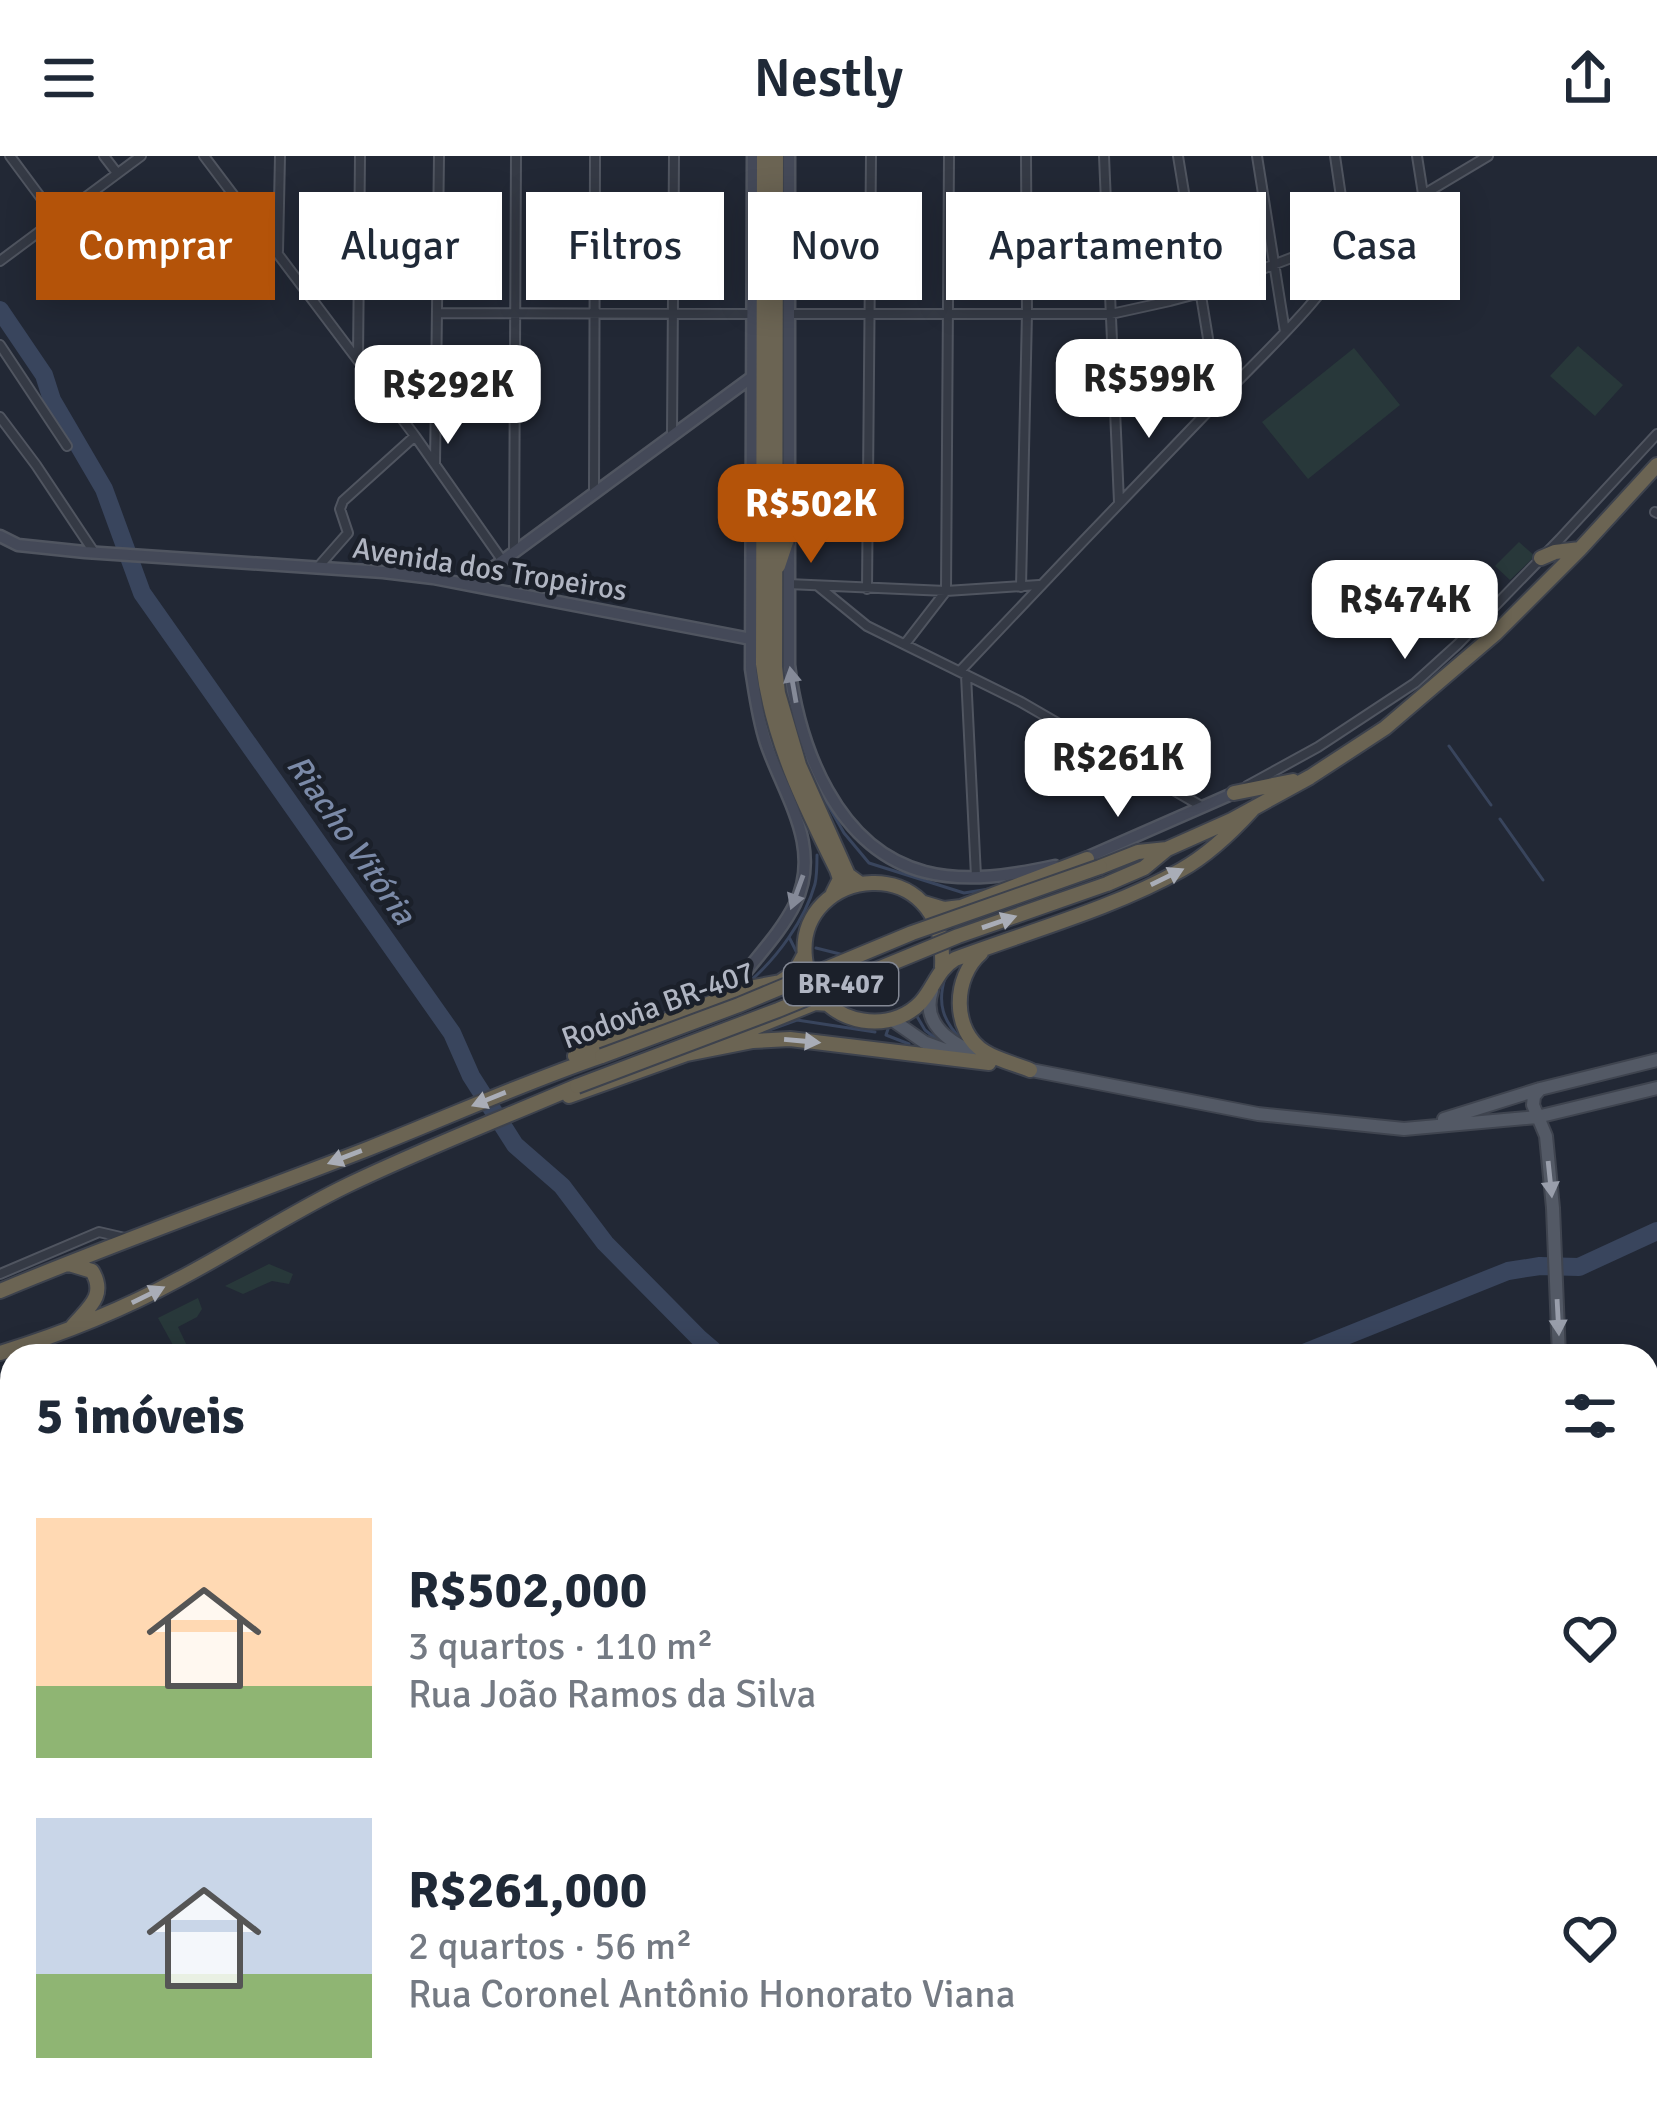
<!DOCTYPE html>
<html lang="pt">
<meta charset="utf-8">
<style>
body{margin:0;font-family:Signika,sans-serif;background:#f2f2f3;color:#1f2937;height:100vh;display:flex;flex-direction:column;font-size:45px;white-space:nowrap}
*{box-sizing:border-box;margin:0}
p{font-size:39px;color:#747a83}
.icon{flex:none;width:66px;height:66px;fill:none;stroke:currentColor;stroke-width:2;stroke-linecap:round;stroke-linejoin:round}
.map{position:relative;flex:1;overflow:hidden}
.drawer{position:absolute;left:0px;top:1188px;width:1659px;height:768px;display:flex;flex-direction:column;background:#fff;border-radius:36px 36px 0 0;box-shadow:0 6px 30px #0003}
.drawer>*{flex:none}
.guide{position:absolute;left:36px;top:36px;width:1587px;height:108px;display:flex;gap:24px}
.price{position:absolute;translate:-50% -102px;padding:0 27px;border-radius:24px;background:#fff;color:#222;font-size:39px;line-height:78px;filter:drop-shadow(0 3px 6px #0008)}
.price::after{content:'';position:absolute;left:50%;top:72px;width:36px;height:27px;margin-left:-18px;background:inherit;clip-path:polygon(0 0,100% 0,50% 100%)}
.price.active{background:#b45309;color:#fff}
ul{padding:0;list-style:none}
li{display:flex;align-items:center;gap:36px;height:300px;padding:0 36px}
li span{display:grid;place-items:center;flex:none;width:336px;height:240px;border-radius:0px;color:#555}
li>.icon{margin-inline-start:auto}
span .icon{width:144px;height:144px;fill:#fffc;stroke-width:1}
li b{font-size:51px}
h2{display:flex;justify-content:space-between;align-items:center;height:144px;padding:0 36px;font-size:51px}
.pill{padding:0 42px;border-radius:0px;background:#fff;box-shadow:0 6px 30px #0003;font-size:42px;line-height:108px}
.pill.active{background:#b45309;color:#fff}
header{display:flex;justify-content:space-between;align-items:center;height:156px;padding:0 36px;background:#fff;font-size:54px;font-weight:600}
.map>svg:first-child{display:block}
.green{fill:#28383a}
.lines{fill:none;stroke-linecap:round;stroke-linejoin:round}
.stream{stroke:#39455d;stroke-width:3}
.river{stroke:#39455d;stroke-width:18}
.street-casing{stroke:#505560;stroke-width:12}
.secondary-casing{stroke:#505560;stroke-width:15}
.primary-casing{stroke:#3f444f;stroke-width:16}
.highway-casing{stroke:#3d424d;stroke-width:18}
.street{stroke:#353a45;stroke-width:8}
.secondary{stroke:#444958;stroke-width:10}
.primary{stroke:#535965;stroke-width:12}
.highway{stroke:#6b6453;stroke-width:14}
.highway-bridge-casing{stroke:#3d424d;stroke-width:18;stroke-linecap:butt}
.highway-bridge{stroke:#6b6453;stroke-width:14}
.oneway{fill:#858a98}
.oneway2{fill:#a9adb7}
.oneway3{fill:#999eab}
.labels{text-anchor:middle;stroke-width:9;stroke-linejoin:round;paint-order:stroke}
.shield{fill:#1b202a;stroke:#838894;stroke-width:3}
.shield-label{font-size:27px;font-weight:bold;fill:#b0b5c2}
.street-label{font-size:30px;fill:#b0b5c2;stroke:#1b202a}
.water-label{font-size:33px;font-style:italic;fill:#7b8aa8;stroke:#1b202a}
</style>
<header><svg class="icon" aria-label="menu" viewBox="0 0 24 24"><path d="M4 6h16M4 12h16M4 18h16"/></svg>Nestly<svg class="icon" aria-label="share" viewBox="0 0 24 24"><path d="M12 15V3M7 8l5-5 5 5M5 13v7h14v-7"/></svg></header>
<div class="map">
<svg width="1657" height="1956" viewBox="0 0 1657 1956">
<rect width="100%" height="100%" fill="#222835"/>
<path class="green" d="M1578,190L1623,229L1595,260L1550,220Z
M1354,192L1400,249L1308,323L1262,266Z
M1519,386L1535,400L1510,424L1495,410Z
M1482,426L1496,438L1459,475L1445,462Z
M269,1108L293,1118L289,1128L272,1125L243,1138L225,1130Z
M198,1142L202,1153L197,1161L178,1171L192,1200H179L158,1162Z
M12,1877V1944H35L22,1956H0V1889Z"/>
<g class="lines">
<path class="stream" d="M1449,590L1491,649
M820,635L844,677L869,707L964,737L989,733
M1500,663L1543,724
M789,781L798,799
M816,792L844,799
M945,822C937,847 943,865 961,883
M749,826C777,802 805,764 815,728C817,719 817,708 817,699
M825,826L843,813
M915,857L925,874L940,886
M889,870L886,879L909,888
M761,877L797,864L875,876
M881,1956L886,1944"/>
<path class="river" d="M0,154L44,219L52,244L104,333L142,437L452,877L471,920L515,989L562,1030L605,1087L699,1182L720,1200
M1296,1200L1508,1115L1540,1110L1579,1111L1657,1075"/>
<defs>
<path id="street" d="M10,0L56,62
M104,0L117,17
M204,0L415,280L502,404
M1104,0L1119,346
M1178,0L1218,243
M1257,0L1285,176
M1335,0L1347,81
M1417,0L1423,38
M278,95L280,0
M0,105L141,0
M439,157L753,158
M788,158H1111L1170,145L1200,137L1364,74L1488,0
M0,189L67,290
M358,202L360,0
M0,261L36,309L94,396
M672,278L674,0
M435,308L439,0
M594,337L595,0
M1655,356L1657,357
M514,393L516,0
M319,410L348,377L340,353L343,345L415,280
M788,428L946,435L1039,429
M818,430L867,470L1021,546L1201,650
M1021,431L1027,157L1026,0
M867,433L871,0
M905,488L946,435L949,0
M960,515C1044,426 1129,337 1214,249C1268,193 1325,143 1363,75
M966,519L976,720
M1247,630L1318,591L1415,527L1458,488L1560,383L1657,278
M0,1118L99,1076L125,1082
M0,1224L12,1221
M0,1390L12,1402
M0,1477L12,1466
M1647,1543L1657,1545
M0,1576L12,1565
M0,1675L12,1663
M0,1733L12,1746
M0,1779L12,1767
M0,1839L12,1852
M0,1881L12,1869
M100,1944L112,1956
M203,1944L214,1956
M31,1956L43,1944
M250,1956L262,1944"/>
<path id="secondary" d="M789,0V509C799,590 836,693 925,716C967,727 1014,719 1055,710
M0,380L18,389L85,396L383,416L433,422L751,483
M471,428L752,221
M1079,705L1234,637
M728,840C749,808 778,782 795,748C823,691 784,640 766,587C758,563 755,538 751,513L753,0
M554,1944L584,1956
M527,1956L537,1944"/>
<path id="primary" d="M932,835C919,872 959,892 988,902
M891,863L924,886L959,899
M1026,913L1258,958L1404,973L1537,961L1657,932
M1540,933L1534,940L1533,949L1546,980L1553,1052L1559,1200
M1444,963L1540,933L1657,904
M1303,1956L1308,1944"/>
<path id="highway" d="M764,0L763,508C772,583 804,648 837,714L840,723L833,737
M776,0L775,511L778,537L799,609L848,719L859,727
M1541,402L1555,396L1580,393
M778,410L787,383
M1234,637L1293,625
M1100,711L1138,696L1167,693
M1107,728L1144,712L1167,693L1232,664L1310,621L1385,572L1495,478L1580,393L1657,309
M924,747L944,753L961,751L1087,703
M981,797C953,821 951,875 985,896C998,904 1015,908 1030,914
M942,811C948,691 795,710 805,802C807,822 815,837 830,850C848,865 876,870 899,861C934,847 930,818 955,803C1027,776 1114,752 1181,714C1208,699 1231,677 1252,654
M721,885L815,847L829,848
M687,898L753,885L790,883L989,907
M575,900L749,832L780,826L795,816L803,801
M569,940L695,895
M69,1108L92,1115C107,1140 88,1152 72,1171
M0,1135C122,1084 247,1040 370,992C448,961 523,927 602,900
M0,1197C62,1178 122,1154 179,1123C236,1093 290,1057 348,1029C423,993 500,963 577,930"/>
</defs>
<use href="#street" class="street-casing"/>
<use href="#secondary" class="secondary-casing"/>
<use href="#primary" class="primary-casing"/>
<use href="#highway" class="highway-casing"/>
<use href="#street" class="street"/>
<use href="#secondary" class="secondary"/>
<use href="#primary" class="primary"/>
<use href="#highway" class="highway"/>
<defs>
<path id="highway-bridge" d="M602,900L739,849L912,777L1100,711
M577,930L778,854L958,780L1107,728"/>
</defs>
<use href="#highway-bridge" class="highway-bridge-casing"/>
<use href="#highway-bridge" class="highway-bridge"/>
</g>
<defs><path id="oneway-solid" d="M-6-.8H1V-3.2L6.5 0L1 3.2V.8H-6Z" transform="scale(3)"/></defs>
<g class="oneway">
<use href="#oneway-solid" transform="translate(793 529) rotate(-100)"/>
<use href="#oneway-solid" transform="translate(797 736) rotate(110)"/>
</g>
<g class="oneway2">
<use href="#oneway-solid" transform="translate(1167 721) rotate(-26)"/>
<use href="#oneway-solid" transform="translate(999 766) rotate(-19)"/>
<use href="#oneway-solid" transform="translate(802 885) rotate(5)"/>
<use href="#oneway-solid" transform="translate(489 943) rotate(158)"/>
<use href="#oneway-solid" transform="translate(345 1001) rotate(159)"/>
<use href="#oneway-solid" transform="translate(148 1139) rotate(-26)"/>
</g>
<g class="oneway3">
<use href="#oneway-solid" transform="translate(1550 1023) rotate(84)"/>
<use href="#oneway-solid" transform="translate(1558 1161) rotate(87)"/>
</g>
<g class="labels">
<rect class="shield" x="784" y="807" width="114" height="42" rx="9"/>
<g class="shield-label">
<text x="841" y="837">BR-407</text>
</g>
<g class="street-label">
<text transform="translate(490 413) rotate(9)" y="10">Avenida dos Tropeiros</text>
<text transform="translate(658 849) rotate(-20)" y="10">Rodovia BR-407</text>
</g>
<g class="water-label">
<text transform="translate(352 683) rotate(55)" y="12">Riacho Vitória</text>
</g>
</g>
</svg>
<b class="price" style="left:1149px;top:285px">R$599K</b>
<b class="price" style="left:448px;top:291px">R$292K</b>
<b class="price active" style="left:811px;top:410px">R$502K</b>
<b class="price" style="left:1405px;top:506px">R$474K</b>
<b class="price" style="left:1118px;top:664px">R$261K</b>
<div class="guide">
<a class="pill active">Comprar</a>
<a class="pill">Alugar</a>
<a class="pill">Filtros</a>
<a class="pill">Novo</a>
<a class="pill">Apartamento</a>
<a class="pill">Casa</a>
</div>
<section class="drawer">
<h2>5 imóveis<svg class="icon" aria-label="filters" viewBox="0 0 24 24"><path d="M4 7h16M4 17h16"/><circle cx="9" cy="7" r="2"/><circle cx="15" cy="17" r="2"/></svg></h2>
<ul>
<li><span style="background:linear-gradient(#ffd9b3 70%,#8fb573 0)"><svg class="icon" aria-label="home" viewBox="0 0 24 24"><path d="M3 11l9-7 9 7M6 9v11h12V9"/></svg></span><div><b>R$502,000</b><p>3 quartos · 110 m²</p><p>Rua João Ramos da Silva</p></div><svg class="icon" aria-label="heart" viewBox="0 0 24 24"><path d="M12 20l-8-8c-3-5 5-10 8-4 3-6 11-1 8 4z"/></svg></li>
<li><span style="background:linear-gradient(#c9d6e8 65%,#8fb573 0)"><svg class="icon" aria-label="home" viewBox="0 0 24 24"><path d="M3 11l9-7 9 7M6 9v11h12V9"/></svg></span><div><b>R$261,000</b><p>2 quartos · 56 m²</p><p>Rua Coronel Antônio Honorato Viana</p></div><svg class="icon" aria-label="heart" viewBox="0 0 24 24"><path d="M12 20l-8-8c-3-5 5-10 8-4 3-6 11-1 8 4z"/></svg></li>
</ul>
</section>
</div>
